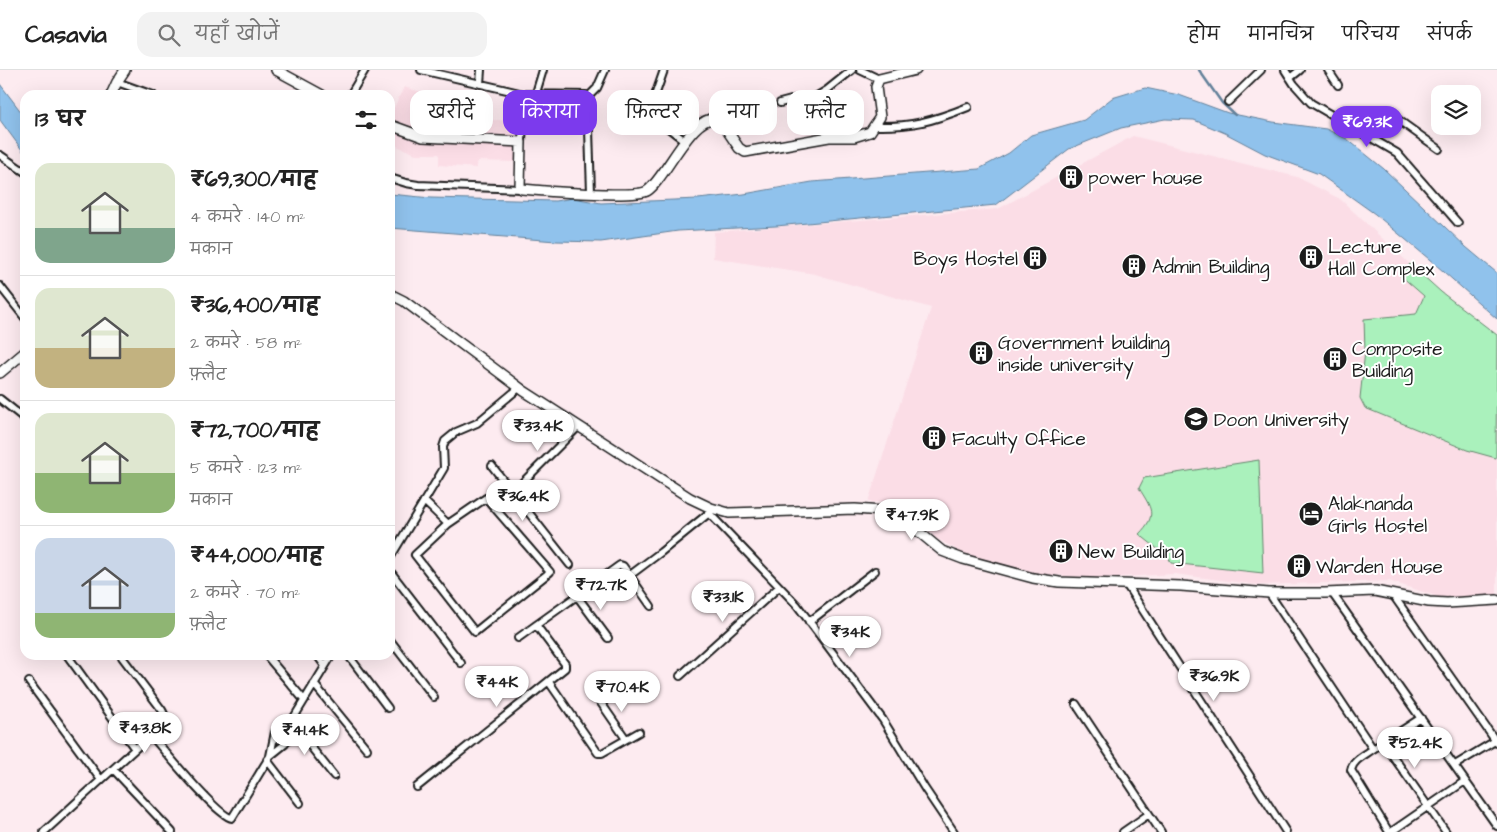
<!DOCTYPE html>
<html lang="hi">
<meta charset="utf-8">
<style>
body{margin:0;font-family:"Architects Daughter","Playpen Sans Deva",sans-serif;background:#f2f2f2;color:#222;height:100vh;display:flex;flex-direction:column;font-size:19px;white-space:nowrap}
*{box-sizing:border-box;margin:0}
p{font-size:16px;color:#767676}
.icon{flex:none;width:28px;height:28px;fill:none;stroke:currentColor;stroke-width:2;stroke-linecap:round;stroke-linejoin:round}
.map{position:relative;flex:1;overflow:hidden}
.sheet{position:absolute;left:20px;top:20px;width:375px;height:570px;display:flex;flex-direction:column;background:#fff;border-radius:15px;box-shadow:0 5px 20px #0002}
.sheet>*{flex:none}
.top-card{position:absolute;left:410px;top:20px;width:475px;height:45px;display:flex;gap:10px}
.controls{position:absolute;left:1431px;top:15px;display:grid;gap:10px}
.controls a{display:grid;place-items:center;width:50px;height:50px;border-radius:10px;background:#fff;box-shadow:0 5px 20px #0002;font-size:25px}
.price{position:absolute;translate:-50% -42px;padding:0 11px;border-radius:18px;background:#fff;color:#222;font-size:16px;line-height:32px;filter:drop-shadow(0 1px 2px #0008)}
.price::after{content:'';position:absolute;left:50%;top:30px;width:15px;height:11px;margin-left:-8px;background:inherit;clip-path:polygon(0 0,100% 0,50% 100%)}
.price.active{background:#7c3aed;color:#fff}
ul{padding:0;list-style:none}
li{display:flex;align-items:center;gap:15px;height:125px;padding:0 15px}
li+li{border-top:1px solid #e0e0e0}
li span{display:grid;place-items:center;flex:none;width:140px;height:100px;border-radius:15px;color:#555}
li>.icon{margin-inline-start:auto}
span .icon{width:60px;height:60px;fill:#fffc;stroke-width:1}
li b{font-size:21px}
h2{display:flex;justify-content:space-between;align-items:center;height:60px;padding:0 15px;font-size:21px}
.pill{padding:0 18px;border-radius:15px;background:#fff;box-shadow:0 5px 20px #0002;font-size:18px;line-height:45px}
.pill.active{background:#7c3aed;color:#fff}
header{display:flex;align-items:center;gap:30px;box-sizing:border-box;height:70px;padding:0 25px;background:#fff;border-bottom:1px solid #e0e0e0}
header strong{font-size:24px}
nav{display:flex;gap:28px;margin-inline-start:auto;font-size:18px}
.search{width:350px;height:45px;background:#f2f2f2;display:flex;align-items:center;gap:12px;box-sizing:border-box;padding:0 18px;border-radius:15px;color:#767676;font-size:19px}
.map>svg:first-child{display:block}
.built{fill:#fbdde6}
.green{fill:#aaf1bc;stroke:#63866c}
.water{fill:#90c2ec;stroke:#628099}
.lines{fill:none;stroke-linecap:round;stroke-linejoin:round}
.stream{stroke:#628099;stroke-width:2.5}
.minor-casing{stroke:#1c1c1c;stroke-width:10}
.secondary-casing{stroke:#1c1c1c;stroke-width:12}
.minor{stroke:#fff;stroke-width:6}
.secondary{stroke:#fff;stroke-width:9}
.labels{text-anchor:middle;stroke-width:4;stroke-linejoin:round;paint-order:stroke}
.poi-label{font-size:19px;fill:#1c1c1c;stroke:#fff;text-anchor:start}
</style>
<header>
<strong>Casavia</strong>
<div class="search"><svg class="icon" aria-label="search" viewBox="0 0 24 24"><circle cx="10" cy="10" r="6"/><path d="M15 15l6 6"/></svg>यहाँ खोजें</div>
<nav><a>होम</a><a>मानचित्र</a><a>परिचय</a><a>संपर्क</a></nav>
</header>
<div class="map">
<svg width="1497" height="762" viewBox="0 0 1497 762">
<rect width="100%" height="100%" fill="#fdebf0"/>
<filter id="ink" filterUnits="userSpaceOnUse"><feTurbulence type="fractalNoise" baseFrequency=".02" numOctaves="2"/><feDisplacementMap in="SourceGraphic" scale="10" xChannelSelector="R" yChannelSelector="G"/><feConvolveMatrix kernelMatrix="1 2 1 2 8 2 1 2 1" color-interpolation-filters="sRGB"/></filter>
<g filter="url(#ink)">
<path class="built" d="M404,17L438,27L472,30V49L519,51L518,92L477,91L476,98L439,95V84H416L392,74L390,76V46Z
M1133,66L1297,107L1340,129L1429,212L1497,265V525L1442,528L1389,511L1259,515L1174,504L1102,508L1039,504L963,485L954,478L934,467L920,446L909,436L899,432H868L931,238L815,204L713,188L714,162L998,139Z"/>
<path class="green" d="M1410,194L1441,222L1497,265L1496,388L1467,380L1365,338L1360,328L1365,281L1364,249L1416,244L1424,226L1400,205Z
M1259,390L1263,503L1171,493L1169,488L1139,464C1158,445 1151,438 1139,418L1144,408Z"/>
<path class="water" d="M0,14L25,47V84L0,50Z
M1145,18L1179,25L1228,43L1273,52L1326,59L1347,69L1384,99L1466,177L1497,203V249L1435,194L1375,144L1319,104L1265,84L1225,63L1194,50L1165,49L1121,58L1069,79L996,135L776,156L678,161L601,172L556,171L390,158V124L431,128L555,131L573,128L601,133L698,129L744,124L812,112L979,99L1009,83L1031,65L1084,50L1112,28Z"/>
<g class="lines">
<path class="stream" d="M1199,0L1222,33L1235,45"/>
<defs>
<path id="minor" d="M421,0L524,24L586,25L588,28L591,123
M664,0L649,43L685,71
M860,0L879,9
M1285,0L1294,14L1311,33L1397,83L1458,153
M1328,0L1338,15
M1290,8L1300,0
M117,12L153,25
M480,14L481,0
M536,23L543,0
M350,25L365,0
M588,27L597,18L605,0
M1228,32L1261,0
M780,33L795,29H812L827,20L852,0
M874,56C911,57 933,51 968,37
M1368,66L1380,44L1386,41L1439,79
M522,73L524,24
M0,85L25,102
M390,108L406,113L418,115L521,119
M0,216L25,248
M0,329L25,349
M492,396L570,495
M513,422L579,356
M424,431L448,454L486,428L550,502L475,562L415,485L448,454
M709,443L797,535L883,650L925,719L954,762
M390,488L444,398L443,377L445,371L456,362L477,353L519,318
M390,501L461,593
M629,506L661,482L709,443L711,439
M1126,514L1286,762
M1269,523L1373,679C1365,685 1353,690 1351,700L1389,762
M1332,523L1497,756
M1393,525L1497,673
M577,526L608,568
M809,552L875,501
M518,568L620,495L623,496L651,536
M390,570L434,627
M266,585L304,630
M317,585L325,596
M348,585L388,638
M122,587L162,640L166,648L162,654L135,679
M680,606L779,517
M29,612L101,710
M549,612L598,683H602L639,662
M314,614L367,679
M599,630L626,669
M1076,634L1161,762
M292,653L334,706
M151,665C163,679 218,747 232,748L270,686L275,662L280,657L293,649
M1383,672L1446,762
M1373,679L1421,648
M270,686L285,674L289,667L293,649L332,585
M267,690L300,733
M1455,695L1495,671
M113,699L172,762
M417,717L565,598V594L536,555
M44,762L135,679L67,585
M1123,762L1149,744
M1391,762L1465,711"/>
<path id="secondary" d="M276,0L322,25
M111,25L117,12L125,0
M390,55L423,67L521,72L520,117L522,119C541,121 636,128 647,121C666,109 694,38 720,50L739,78L745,82L829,67H854L870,62L880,47L876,17L879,9L916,0
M390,224L404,231L524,321L690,428L711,438L729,443L855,439L882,441L892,443L907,452L942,481L963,489L1033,508L1059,512L1181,516L1269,523H1325L1375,521L1429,532L1447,533L1497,530
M0,303L25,282"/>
</defs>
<use href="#minor" class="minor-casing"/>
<use href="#secondary" class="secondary-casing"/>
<use href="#minor" class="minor"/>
<use href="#secondary" class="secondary"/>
</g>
</g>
<defs>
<symbol id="building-disc" viewBox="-11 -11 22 22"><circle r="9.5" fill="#1c1c1c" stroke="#fff"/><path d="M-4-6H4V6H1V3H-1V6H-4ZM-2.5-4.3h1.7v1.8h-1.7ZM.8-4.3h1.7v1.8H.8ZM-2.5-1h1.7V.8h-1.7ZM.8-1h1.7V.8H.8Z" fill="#fff"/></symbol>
<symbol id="university-disc" viewBox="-11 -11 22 22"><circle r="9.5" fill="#1c1c1c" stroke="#fff"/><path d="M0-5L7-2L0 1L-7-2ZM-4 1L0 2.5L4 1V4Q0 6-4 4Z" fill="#fff"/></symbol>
<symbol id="hotel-disc" viewBox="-11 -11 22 22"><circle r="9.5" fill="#1c1c1c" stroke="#fff"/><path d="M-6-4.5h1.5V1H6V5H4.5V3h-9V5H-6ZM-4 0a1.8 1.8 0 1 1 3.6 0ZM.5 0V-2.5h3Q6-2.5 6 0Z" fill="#fff"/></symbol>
</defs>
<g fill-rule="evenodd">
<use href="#building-disc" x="1057" y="93" width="28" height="28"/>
<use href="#building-disc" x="1297" y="173" width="28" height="28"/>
<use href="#building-disc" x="1021" y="174" width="28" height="28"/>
<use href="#building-disc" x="1120" y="182" width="28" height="28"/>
<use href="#building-disc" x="967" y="269" width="28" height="28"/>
<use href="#building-disc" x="1321" y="275" width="28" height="28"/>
<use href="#university-disc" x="1182" y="335" width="28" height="28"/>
<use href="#building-disc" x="920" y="354" width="28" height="28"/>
<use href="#hotel-disc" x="1297" y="430" width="28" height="28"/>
<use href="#building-disc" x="1047" y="467" width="28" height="28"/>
<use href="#building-disc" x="1285" y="482" width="28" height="28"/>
</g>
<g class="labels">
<g class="poi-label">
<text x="1088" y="114">power house</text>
<text x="1328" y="183">Lecture<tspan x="1328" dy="22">Hall Complex</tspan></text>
<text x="1018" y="195" text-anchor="end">Boys Hostel</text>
<text x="1152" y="203">Admin Building</text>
<text x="998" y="279">Government building<tspan x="998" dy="22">inside university</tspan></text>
<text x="1352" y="285">Composite<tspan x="1352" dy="22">Building</tspan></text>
<text x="1214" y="356">Doon University</text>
<text x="952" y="375">Faculty Office</text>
<text x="1328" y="440">Alaknanda<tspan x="1328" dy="22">Girls Hostel</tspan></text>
<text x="1078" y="488">New Building</text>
<text x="1316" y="503">Warden House</text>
</g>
</g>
</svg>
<div class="controls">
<a><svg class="icon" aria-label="layers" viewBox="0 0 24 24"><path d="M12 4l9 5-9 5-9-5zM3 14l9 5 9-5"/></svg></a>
</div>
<b class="price active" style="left:1367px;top:78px">₹69.3K</b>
<b class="price" style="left:538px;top:382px">₹33.4K</b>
<b class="price" style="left:523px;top:452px">₹36.4K</b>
<b class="price" style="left:912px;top:471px">₹47.9K</b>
<b class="price" style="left:601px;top:541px">₹72.7K</b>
<b class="price" style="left:723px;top:553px">₹33.1K</b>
<b class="price" style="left:850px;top:588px">₹34K</b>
<b class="price" style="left:1214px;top:632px">₹36.9K</b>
<b class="price" style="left:497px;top:638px">₹44K</b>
<b class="price" style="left:622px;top:643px">₹70.4K</b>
<b class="price" style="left:145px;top:684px">₹43.8K</b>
<b class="price" style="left:305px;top:686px">₹41.4K</b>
<b class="price" style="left:1415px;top:699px">₹52.4K</b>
<div class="top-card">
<a class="pill">खरीदें</a>
<a class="pill active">किराया</a>
<a class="pill">फ़िल्टर</a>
<a class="pill">नया</a>
<a class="pill">फ़्लैट</a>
</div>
<section class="sheet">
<h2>13 घर<svg class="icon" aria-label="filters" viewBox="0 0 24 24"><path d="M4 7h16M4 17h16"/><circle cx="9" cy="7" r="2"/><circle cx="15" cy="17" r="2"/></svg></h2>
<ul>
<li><span style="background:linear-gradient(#dfe7d0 65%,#7fa58c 0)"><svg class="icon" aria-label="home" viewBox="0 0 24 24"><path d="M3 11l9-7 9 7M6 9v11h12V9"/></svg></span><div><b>₹69,300/माह</b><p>4 कमरे · 140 m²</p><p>मकान</p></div></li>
<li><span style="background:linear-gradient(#dfe7d0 60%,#c2b280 0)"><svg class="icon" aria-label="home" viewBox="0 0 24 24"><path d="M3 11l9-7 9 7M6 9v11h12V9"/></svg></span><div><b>₹36,400/माह</b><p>2 कमरे · 58 m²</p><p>फ़्लैट</p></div></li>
<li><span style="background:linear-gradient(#dfe7d0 60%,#8fb573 0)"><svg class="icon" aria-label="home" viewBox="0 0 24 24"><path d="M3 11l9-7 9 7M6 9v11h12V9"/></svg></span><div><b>₹72,700/माह</b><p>5 कमरे · 123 m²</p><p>मकान</p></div></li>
<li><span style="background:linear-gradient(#c9d6e8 75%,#8fb573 0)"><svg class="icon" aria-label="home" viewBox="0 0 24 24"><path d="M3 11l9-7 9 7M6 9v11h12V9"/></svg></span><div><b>₹44,000/माह</b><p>2 कमरे · 70 m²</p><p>फ़्लैट</p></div></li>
</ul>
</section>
</div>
